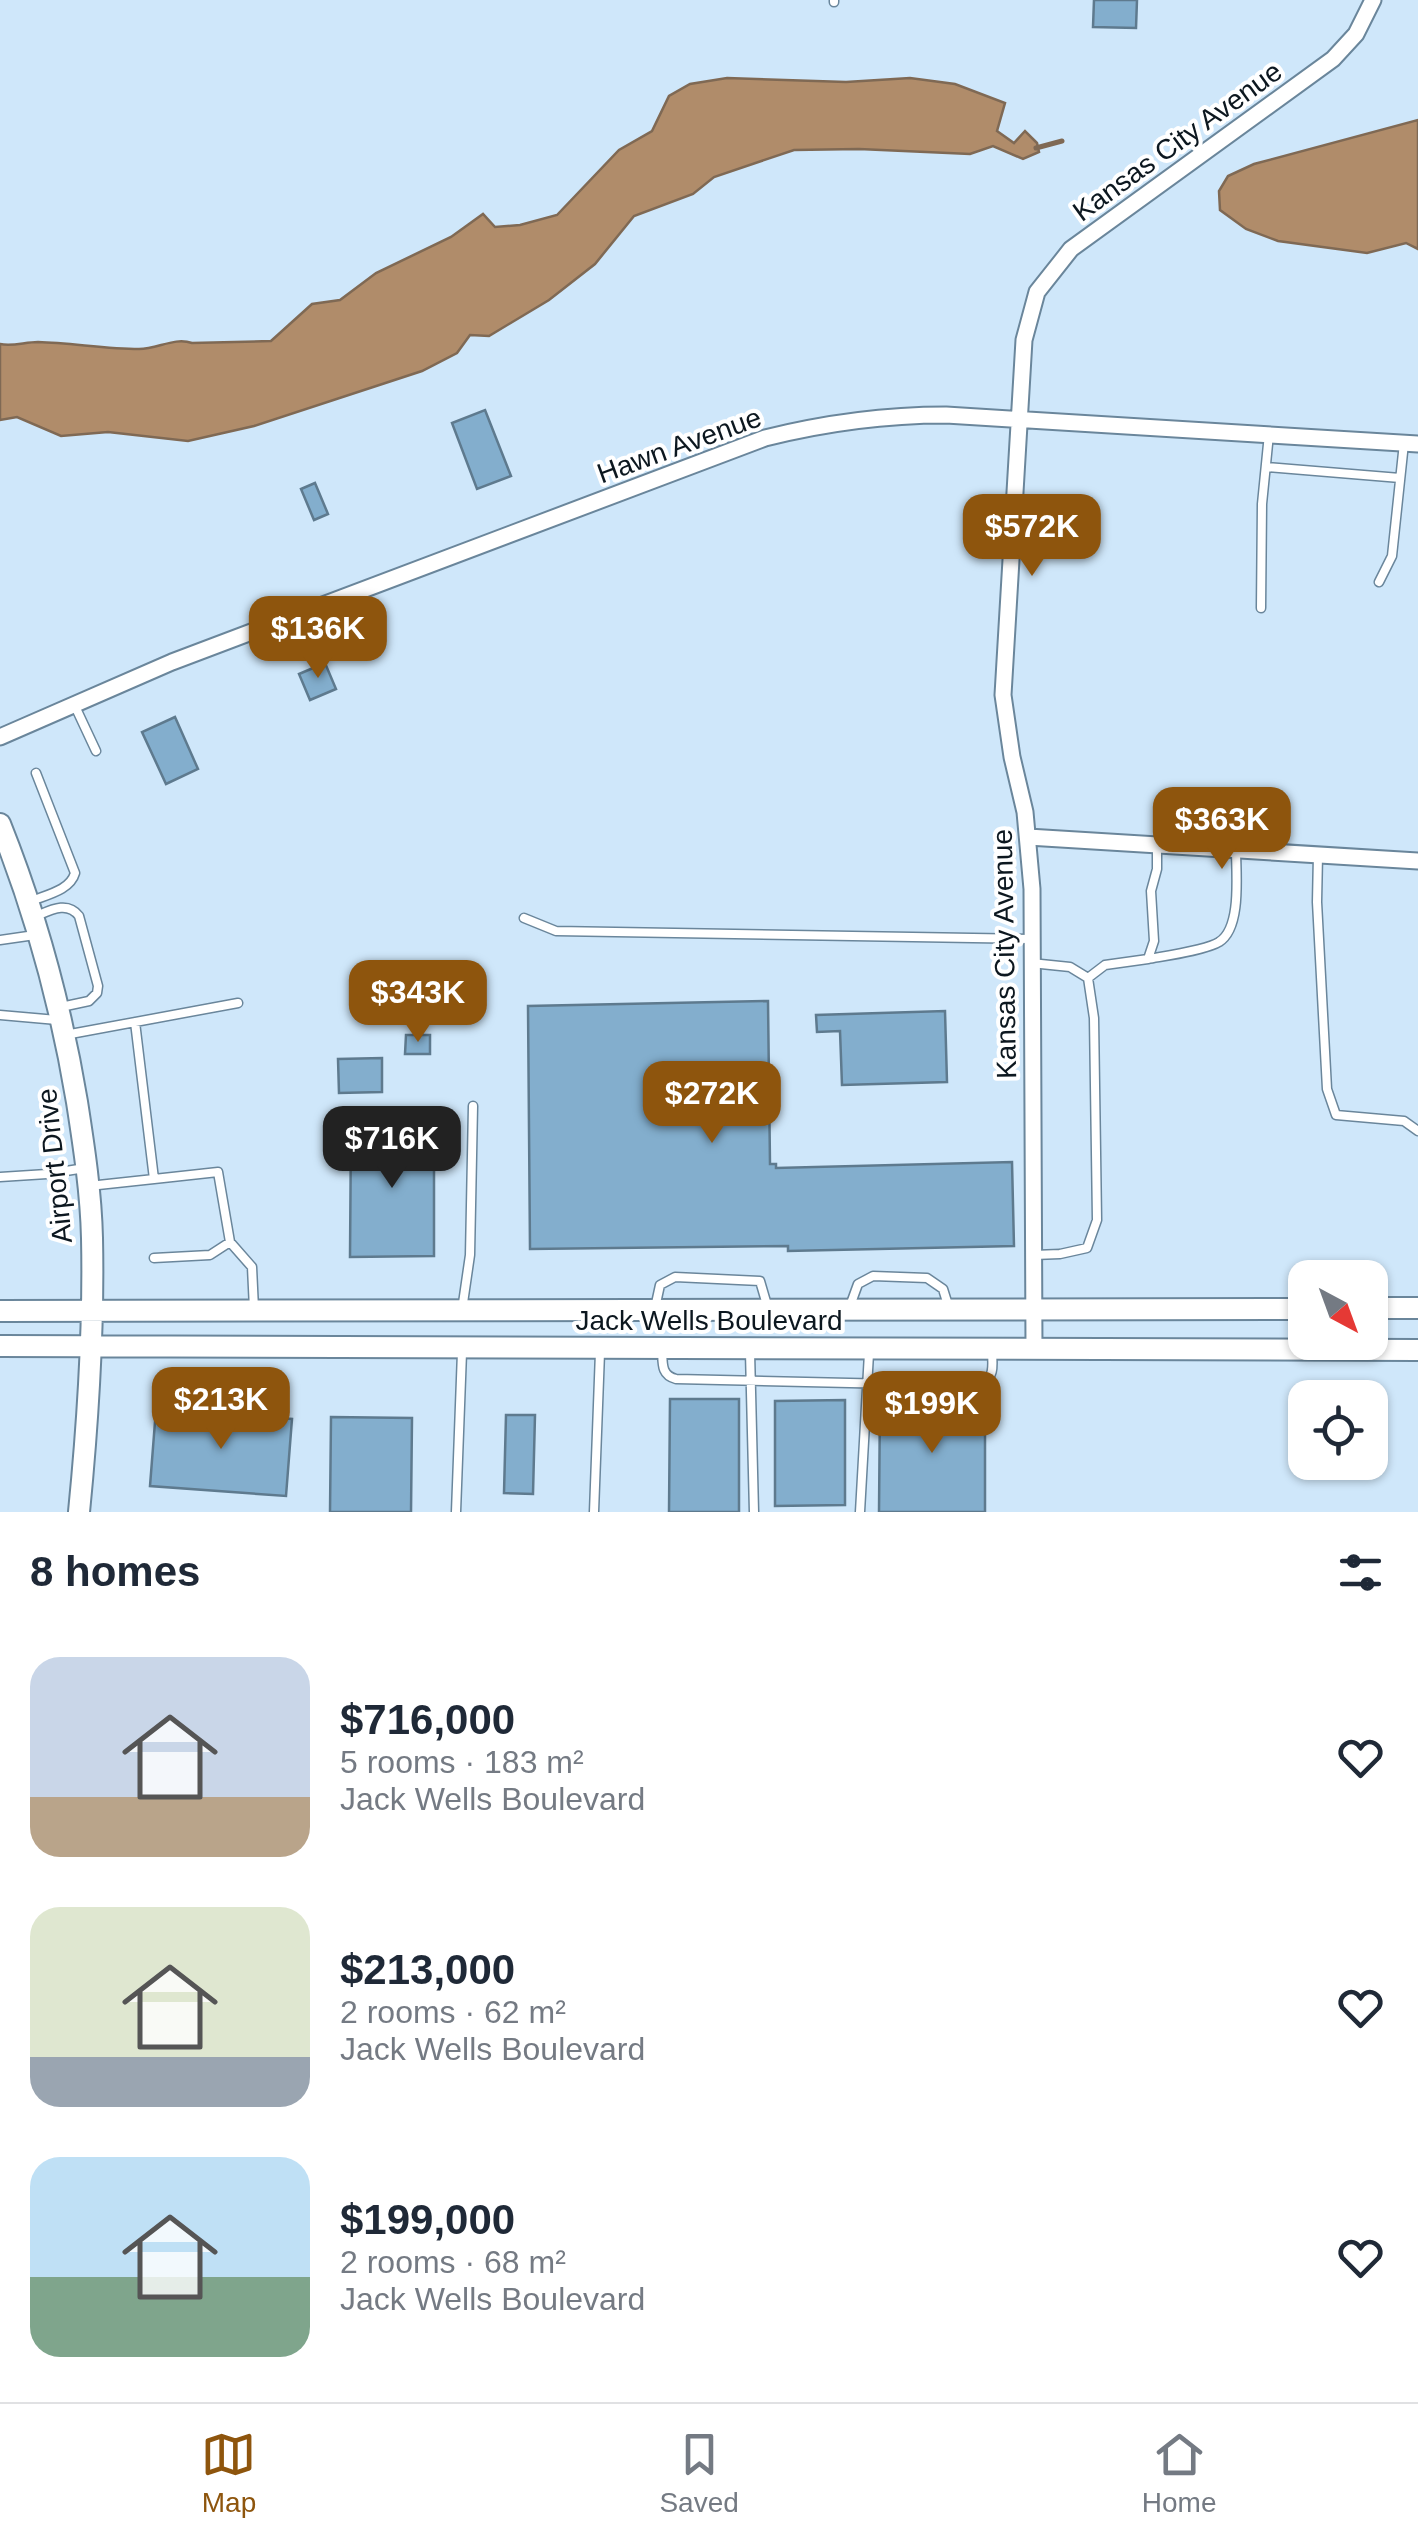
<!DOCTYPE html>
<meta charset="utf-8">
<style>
body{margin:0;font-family:Arial,sans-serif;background:#f2f2f3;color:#1f2937;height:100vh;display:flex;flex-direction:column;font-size:38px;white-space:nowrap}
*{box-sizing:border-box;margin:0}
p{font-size:32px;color:#747a83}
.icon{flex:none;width:55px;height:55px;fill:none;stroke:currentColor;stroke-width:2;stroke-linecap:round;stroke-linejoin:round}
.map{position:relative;height:1512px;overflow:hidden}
.drawer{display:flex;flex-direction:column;background:#fff;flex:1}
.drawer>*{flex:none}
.needle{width:65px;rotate:139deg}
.tools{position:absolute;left:1288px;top:1260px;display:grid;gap:20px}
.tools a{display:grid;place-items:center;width:100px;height:100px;border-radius:20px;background:#fff;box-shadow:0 2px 8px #0004;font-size:50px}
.price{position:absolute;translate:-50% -85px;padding:0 22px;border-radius:20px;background:#8e550d;color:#fff;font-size:32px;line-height:65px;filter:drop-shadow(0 2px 5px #0008)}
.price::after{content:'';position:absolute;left:50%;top:60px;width:30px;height:22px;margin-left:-15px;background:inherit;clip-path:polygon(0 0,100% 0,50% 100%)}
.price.active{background:#222;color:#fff}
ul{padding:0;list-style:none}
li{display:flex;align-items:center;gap:30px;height:250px;padding:0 30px}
li span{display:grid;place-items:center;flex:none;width:280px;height:200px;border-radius:30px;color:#555}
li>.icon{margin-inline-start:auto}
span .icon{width:120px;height:120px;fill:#fffc;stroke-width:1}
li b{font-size:42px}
h2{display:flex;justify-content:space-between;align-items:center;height:120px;padding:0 30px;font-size:42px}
.menu{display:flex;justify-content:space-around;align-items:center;height:140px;border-top:2px solid #e0e1e3;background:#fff;font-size:28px;color:#747a83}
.menu a{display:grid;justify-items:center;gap:5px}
.menu .active{color:#8e550d}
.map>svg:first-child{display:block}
.water{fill:#b08c6a;stroke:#7f6954;stroke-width:2.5}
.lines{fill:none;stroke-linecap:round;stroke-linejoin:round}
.stream{stroke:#7f6954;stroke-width:5}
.building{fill:#83aecd;stroke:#5e7a8e;stroke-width:2.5}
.service-casing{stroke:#6a869b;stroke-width:11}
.minor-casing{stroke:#6a869b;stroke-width:19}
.tertiary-casing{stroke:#6a869b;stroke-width:24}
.service{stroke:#fff;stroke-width:8}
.minor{stroke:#fff;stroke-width:15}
.tertiary{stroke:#fff;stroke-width:20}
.labels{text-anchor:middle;stroke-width:8;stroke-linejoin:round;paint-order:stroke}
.street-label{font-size:28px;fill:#0c171f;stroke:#fff}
</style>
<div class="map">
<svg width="1418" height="1512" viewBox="0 0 1418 1512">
<rect width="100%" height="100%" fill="#cfe7fa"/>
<path class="water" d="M727,78L846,82L910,78L955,84L1005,103L997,131L1014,143L1025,131L1037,143L1039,152L1023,159L993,146L970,154L859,149L794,150L714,177L693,194L634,216L595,264L549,300L489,336L470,335L457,353L422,371L254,426L188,441L108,432L61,436L17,417L0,420V344C12,347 25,342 38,342C72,343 106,349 139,349C158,349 174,337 192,343L271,341L312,304L340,300L376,273L451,237L483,214L495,227L520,225L557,215L619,150L652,131L669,96L690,84Z
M1418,120V249L1406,243L1367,253L1278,241L1246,229L1220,210L1219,191L1228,176L1254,164Z"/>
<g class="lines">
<path class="stream" d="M1036,148L1062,141"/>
</g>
<path class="building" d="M1094,0H1137L1136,28L1093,27Z
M485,410L511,476L477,489L452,423Z
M315,483L328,514L314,520L301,489Z
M325,663L336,689L310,700L299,674Z
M175,717L198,769L166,784L142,732Z
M768,1001L770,1164H776V1168L1012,1162L1014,1246L788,1251V1246L530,1249L528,1006Z
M945,1011L947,1082L842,1085L840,1031L817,1032L816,1015Z
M406,1035H430V1054H405Z
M382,1058V1092L339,1093L338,1059Z
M351,1126H434V1256L350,1257Z
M670,1399H739V1512H669Z
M880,1399H985V1512H879Z
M845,1400V1505L775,1506V1401Z
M156,1409L292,1419L286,1496L150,1486Z
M506,1415H535L533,1494L504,1493Z
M331,1417L412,1418L411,1512H330Z"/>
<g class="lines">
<defs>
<path id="service" d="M834,2V0
M1266,467L1400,478
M1379,582L1392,556L1404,443
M1261,608L1262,504L1269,434
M74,704L96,751
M1318,855L1317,902L1327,1089L1336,1115L1404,1121L1418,1131
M29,902C45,895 70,891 75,873L36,773
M34,917C49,911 67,900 79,916L98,986L97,993L89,1001L61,1007
M524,918L556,931L1030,939
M0,940L35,935
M1148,959C1164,956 1207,950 1219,942C1242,928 1236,873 1236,850
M1031,963L1070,967L1088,978L1094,1018L1097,1220L1087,1248L1060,1254L1034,1255
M1088,978L1105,965L1148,959L1154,941L1151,891L1157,869V845
M0,1015L57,1020
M65,1035L238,1003
M0,1177L47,1174L85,1168
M154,1179L218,1172L230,1242L252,1267L254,1309
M89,1186L154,1179L135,1022
M154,1258L210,1255L230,1242
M850,1306L858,1284L873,1276L927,1278L943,1289L948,1305
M655,1308L660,1285L675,1277L760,1281L767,1305
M462,1310L470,1255L473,1106
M662,1348C663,1362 660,1375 676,1379L981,1386C994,1377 993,1367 992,1353
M750,1352L754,1512
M456,1512L462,1352
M594,1512L600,1352
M860,1512L869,1353"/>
<path id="minor" d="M0,737L172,662L765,438C825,423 884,415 946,415L1418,444
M1028,837L1418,861
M1034,1349L1032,889L1025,812L1012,757L1003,695L1024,340L1037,292L1071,249L1333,59L1356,34L1373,0"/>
<path id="tertiary" d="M0,824C36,914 61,1006 77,1102C84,1147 91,1193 92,1238C94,1330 88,1421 79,1512
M1370,1308H1418
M0,1311L1305,1309
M0,1346L1418,1350"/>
</defs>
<use href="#service" class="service-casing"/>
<use href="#minor" class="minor-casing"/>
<use href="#tertiary" class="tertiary-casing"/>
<use href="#service" class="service"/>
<use href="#minor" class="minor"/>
<use href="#tertiary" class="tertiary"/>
</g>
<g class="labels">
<g class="street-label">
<text transform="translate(1177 141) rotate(-36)" y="10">Kansas City Avenue</text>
<text transform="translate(679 445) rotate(-20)" y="10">Hawn Avenue</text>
<text transform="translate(1004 954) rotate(-91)" y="10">Kansas City Avenue</text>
<text transform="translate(54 1166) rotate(-96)" y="10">Airport Drive</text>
<text x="709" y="1330">Jack Wells Boulevard</text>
</g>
</g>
</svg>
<div class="tools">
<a><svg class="needle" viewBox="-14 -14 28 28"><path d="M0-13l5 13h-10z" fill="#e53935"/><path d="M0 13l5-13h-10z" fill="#747a83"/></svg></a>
<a><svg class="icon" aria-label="locate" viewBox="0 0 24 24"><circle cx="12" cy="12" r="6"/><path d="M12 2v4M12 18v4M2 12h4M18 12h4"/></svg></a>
</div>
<b class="price" style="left:1032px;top:579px">$572K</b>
<b class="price" style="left:318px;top:681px">$136K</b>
<b class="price" style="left:1222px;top:872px">$363K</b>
<b class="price" style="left:418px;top:1045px">$343K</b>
<b class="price" style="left:712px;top:1146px">$272K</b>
<b class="price active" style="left:392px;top:1191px">$716K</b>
<b class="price" style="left:221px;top:1452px">$213K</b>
<b class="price" style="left:932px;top:1456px">$199K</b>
</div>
<section class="drawer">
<h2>8 homes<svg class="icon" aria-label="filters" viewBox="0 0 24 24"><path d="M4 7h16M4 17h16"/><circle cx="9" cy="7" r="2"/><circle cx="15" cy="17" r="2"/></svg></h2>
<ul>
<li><span style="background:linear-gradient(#c9d6e8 70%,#b9a48a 0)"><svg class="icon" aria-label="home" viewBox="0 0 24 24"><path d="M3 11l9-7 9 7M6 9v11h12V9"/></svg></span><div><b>$716,000</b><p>5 rooms · 183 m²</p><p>Jack Wells Boulevard</p></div><svg class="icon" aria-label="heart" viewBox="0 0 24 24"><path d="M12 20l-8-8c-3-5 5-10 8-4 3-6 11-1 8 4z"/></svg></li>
<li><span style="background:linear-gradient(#dfe7d0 75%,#9aa5b1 0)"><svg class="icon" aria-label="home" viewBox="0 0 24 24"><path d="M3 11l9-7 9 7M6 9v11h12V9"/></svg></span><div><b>$213,000</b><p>2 rooms · 62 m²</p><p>Jack Wells Boulevard</p></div><svg class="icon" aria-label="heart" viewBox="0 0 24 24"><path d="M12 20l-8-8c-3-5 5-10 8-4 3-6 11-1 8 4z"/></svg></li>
<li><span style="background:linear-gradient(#bfe0f5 60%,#7fa58c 0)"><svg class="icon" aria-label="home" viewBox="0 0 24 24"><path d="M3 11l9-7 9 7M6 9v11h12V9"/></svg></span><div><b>$199,000</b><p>2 rooms · 68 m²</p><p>Jack Wells Boulevard</p></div><svg class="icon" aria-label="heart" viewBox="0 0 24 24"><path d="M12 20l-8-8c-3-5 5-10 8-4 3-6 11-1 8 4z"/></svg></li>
</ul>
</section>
<nav class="menu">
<a class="active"><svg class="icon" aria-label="map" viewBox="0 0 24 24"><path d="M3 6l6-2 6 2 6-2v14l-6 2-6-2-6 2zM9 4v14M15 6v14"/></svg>Map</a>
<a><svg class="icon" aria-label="saved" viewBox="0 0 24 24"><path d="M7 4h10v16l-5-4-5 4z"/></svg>Saved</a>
<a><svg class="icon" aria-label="home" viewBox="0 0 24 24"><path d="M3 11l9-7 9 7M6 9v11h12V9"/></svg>Home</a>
</nav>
